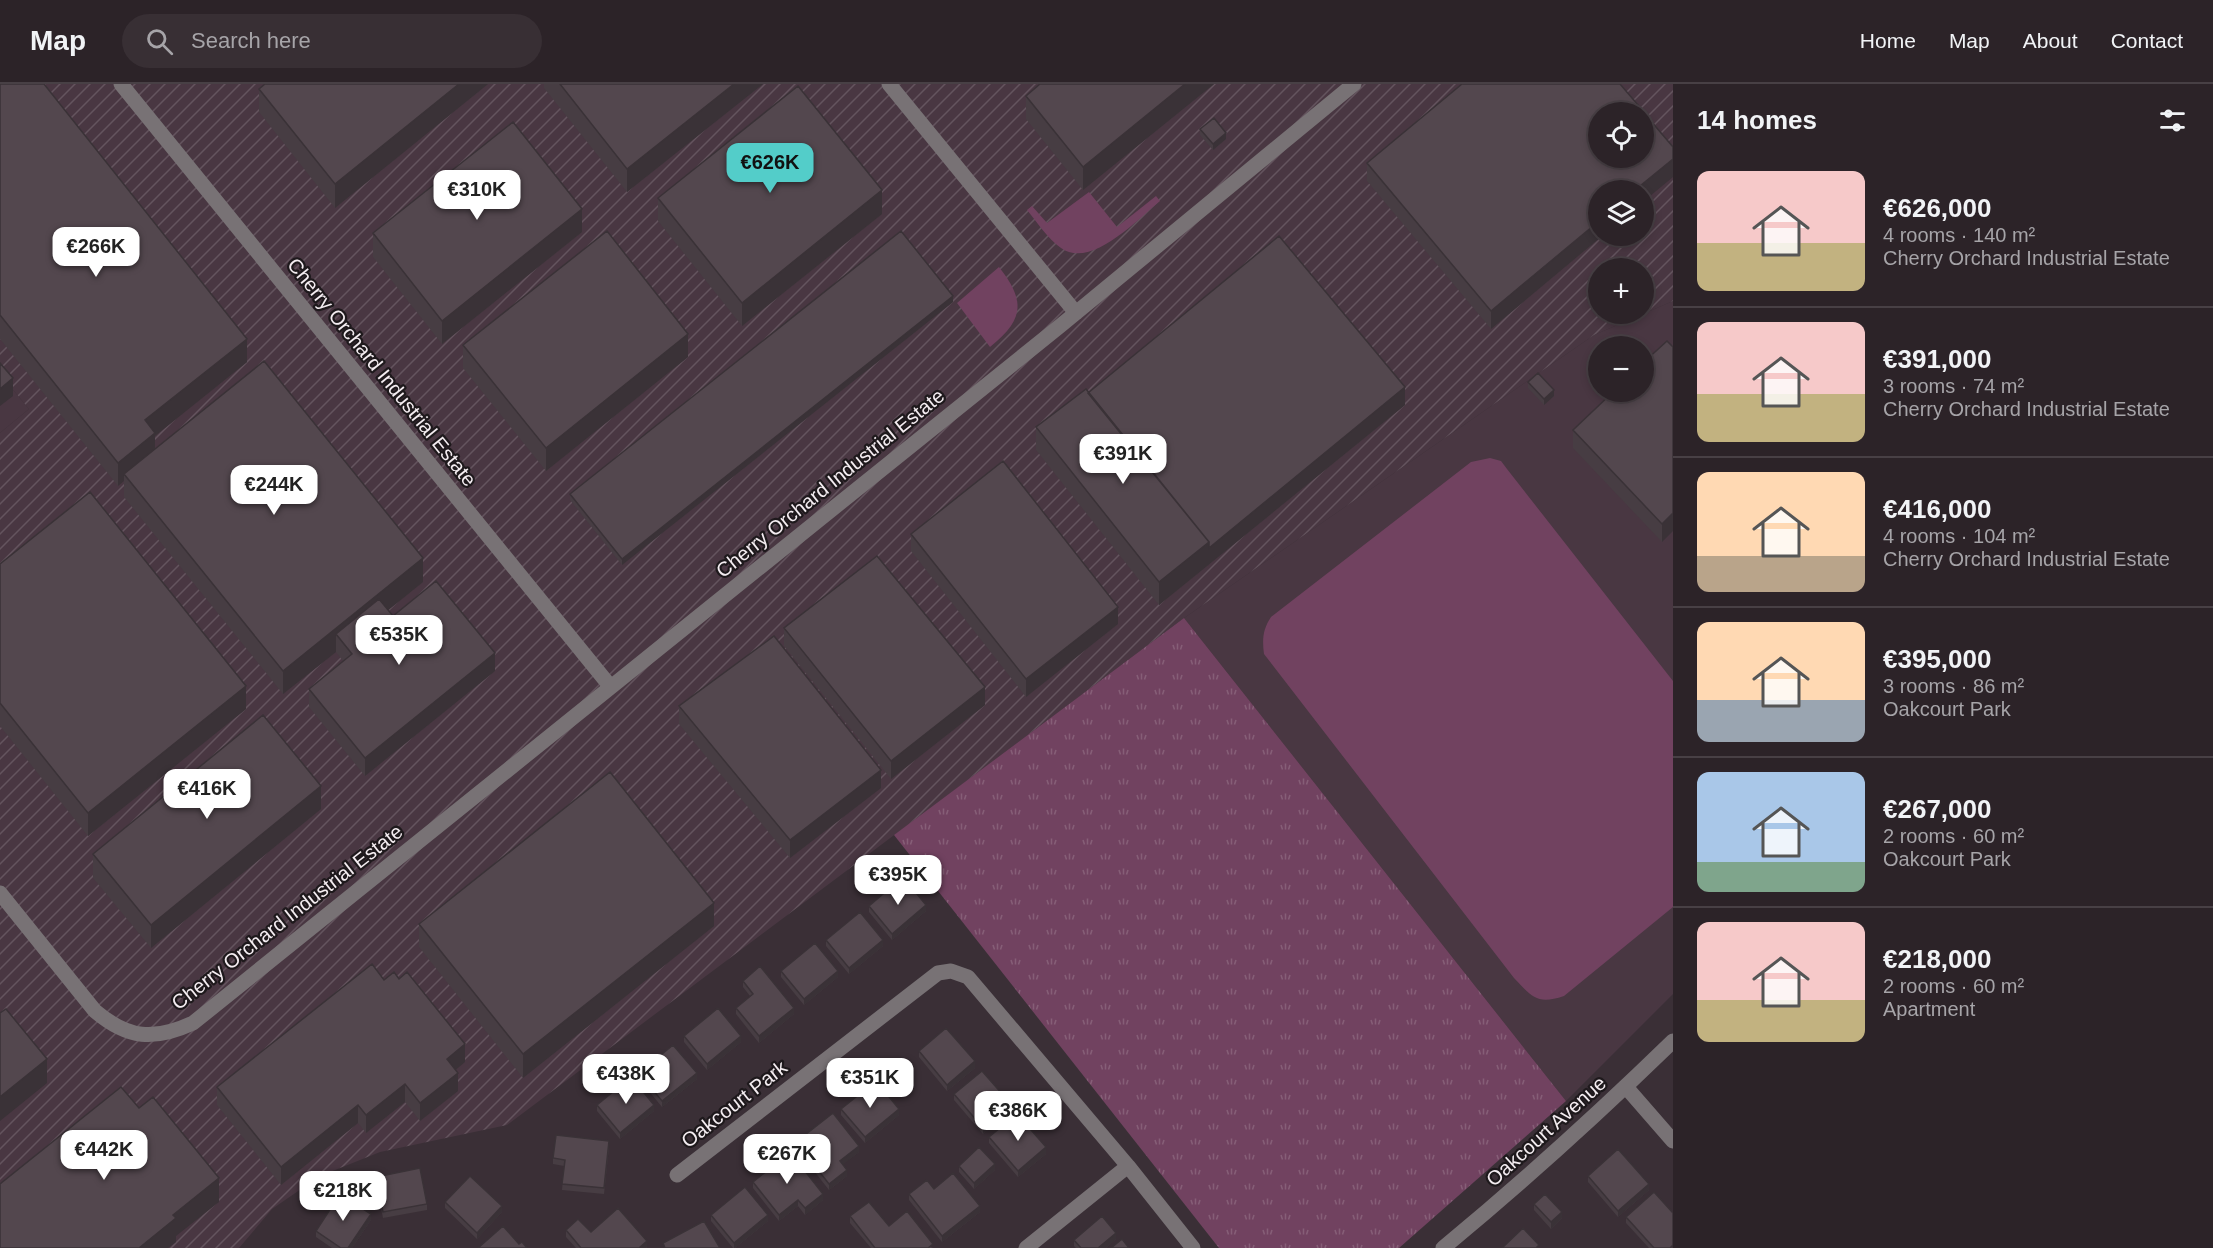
<!DOCTYPE html>
<meta charset="utf-8">
<style>
body{margin:0;font-family:Helvetica,sans-serif;background:#382f34;color:#f1f3f6;height:100vh;display:flex;flex-direction:column;font-size:22px;white-space:nowrap}
*{box-sizing:border-box;margin:0}
p{font-size:20px;color:#a6a4a8}
.icon{flex:none;width:33px;height:33px;fill:none;stroke:currentColor;stroke-width:2;stroke-linecap:round;stroke-linejoin:round}
.map{position:relative;flex:1;overflow:hidden}
.details{display:flex;flex-direction:column;background:#2c2328;width:540px}
.details>*{flex:none}
.tools{position:absolute;left:1588px;top:18px;display:grid;gap:12px}
.tools a{display:grid;place-items:center;width:66px;height:66px;border-radius:50%;background:#2c2328;box-shadow:0 3px 9px #0003,0 0 0 2px #484045;font-size:30px}
.price{position:absolute;translate:-50% -51px;padding:0 14px;border-radius:12px;background:#fff;color:#222;font-size:20px;line-height:39px;filter:drop-shadow(0 2px 3px #0008)}
.price::after{content:'';position:absolute;left:50%;top:36px;width:18px;height:14px;margin-left:-9px;background:inherit;clip-path:polygon(0 0,100% 0,50% 100%)}
.price.on{background:#53cdc9;color:#111}
ul{padding:0;list-style:none}
li{display:flex;align-items:center;gap:18px;height:150px;padding:0 24px}
li+li{border-top:2px solid #484045}
li span{display:grid;place-items:center;flex:none;width:168px;height:120px;border-radius:12px;color:#555}
li>.icon{margin-inline-start:auto}
span .icon{width:72px;height:72px;fill:#fffc;stroke-width:1}
li b{font-size:26px}
h2{display:flex;justify-content:space-between;align-items:center;height:72px;padding:0 24px;font-size:26px}
header{display:flex;align-items:center;gap:36px;box-sizing:border-box;height:84px;padding:0 30px;background:#2c2328;border-bottom:2px solid #484045}
header strong{font-size:28px}
nav{display:flex;gap:33px;margin-inline-start:auto;font-size:21px}
.search{width:420px;height:54px;background:#382f34;display:flex;align-items:center;gap:15px;box-sizing:border-box;padding:0 21px;border-radius:33px;color:#a6a4a8;font-size:22px}
main{display:flex;flex:1;min-height:0}
.map>svg:first-child{display:block}
.built{fill:#493742;fill-rule:evenodd}
.industrial{fill:url(#industrial-furrows);fill-rule:evenodd}
.grass{fill:#714260}
.park{fill:url(#park-tufts)}
.lines{fill:none;stroke-linecap:round;stroke-linejoin:round}
.minor{stroke:#787275;stroke-width:15}
.wall{fill:#473d43}
.shaded-wall{fill:#3a3237}
.building{fill:#53474e;stroke:#3a3237;stroke-width:1.5}
.labels{text-anchor:middle;stroke-width:4.5;stroke-linejoin:round;paint-order:stroke}
.street-label{font-size:20px;fill:#f4edf1;stroke:#1e191c}
</style>
<header>
<strong>Map</strong>
<div class="search"><svg class="icon" aria-label="search" viewBox="0 0 24 24"><circle cx="10" cy="10" r="6"/><path d="M15 15l6 6"/></svg>Search here</div>
<nav><a>Home</a><a>Map</a><a>About</a><a>Contact</a></nav>
</header>
<main>
<div class="map">
<svg width="1673" height="1164" viewBox="0 0 1673 1164">
<defs>
<pattern id="industrial-furrows" width="10" height="10" patternUnits="userSpaceOnUse" patternTransform="scale(1.5)"><rect width="10" height="10" fill="#493742"/><path d="M-1 1l2-2M0 10L10 0M9 11l2-2" fill="none" stroke="#64545e"/></pattern>
<pattern id="park-tufts" width="24" height="20" patternUnits="userSpaceOnUse" patternTransform="scale(1.5)"><rect width="24" height="20" fill="#714260"/><path d="M3 7l-1-3M5 7V3M7 7l1-3M15 17l-1-3M17 17v-4M19 17l1-3" fill="none" stroke="#865e77"/></pattern>
</defs>
<rect width="100%" height="100%" fill="#3a2f36"/>
<path class="built" d="M1673,217V910L1566,1017L1184,534L1594,251ZM1599,262H1644V308H1599Z
M0,290L29,325L0,349Z"/>
<path class="industrial" d="M0,0H1673V217L1594,251L1184,534L507,1041L380,1068L320,1092L272,1125L239,1164H0V349L29,325L0,290ZM1599,28H1644V74H1599ZM1599,106H1644V152H1599ZM1599,184H1644V230H1599Z"/>
<path class="grass" d="M1089,108L1117,143L1156,112L1160,117C1139,134 1091,186 1061,164C1048,155 1037,138 1027,126L1032,122L1047,139Z
M999,183C1026,217 1024,236 990,263L957,219Z
M1490,374L1501,377L1507,385L1673,597V823L1564,912C1537,921 1532,913 1514,894L1264,570C1262,555 1263,545 1271,533L1471,378Z"/>
<path class="park" d="M1184,534L1566,1017L1399,1164H1219L894,751Z"/>
<g class="lines">
<path class="minor" d="M121,0L610,602
M889,0L1076,229
M0,809L95,927C128,955 154,957 193,939L1060,242L1354,0
M1626,1003L1673,1057
M677,1091L938,889L951,887L968,893L1128,1082L1193,1164
M1026,1164L1128,1082
M1443,1164C1523,1098 1599,1029 1673,957"/>
</g>
<path class="wall" d="M0,0L247,278L155,352V365L423,498L388,526L393,532L495,587L365,692L309,623V605L343,577L336,568L283,610L124,413V397L118,402L0,255Z
M488,0L335,124L259,28V5Z
M544,0H763L627,108L544,4Z
M1040,0H1214L1083,106L1026,35V12Z
M1200,45L1226,55L1213,66L1200,51Z
M1367,79L1599,152H1602L1491,245L1367,97Z
M658,114L882,130L742,242L658,137Z
M582,148L442,260L373,173V149Z
M953,218L622,481L570,416V410Z
M1667,257L1662,458L1573,364V346Z
M463,261L688,273L546,387L463,284Z
M1528,298L1554,312L1544,321L1528,304Z
M1088,309L1405,321L1159,521L1036,366V343Z
M911,450L1118,540L1026,613L911,467Z
M0,480L246,625L88,752L0,642Z
M784,544L985,621L891,695L784,562Z
M679,622L881,704L790,774L679,640Z
M321,725L151,864L93,794V770Z
M869,822L926,827L892,856L869,828Z
M419,840L714,842L523,994L419,863Z
M826,856L883,862L849,890L826,862Z
M781,887L838,893L804,921L781,893Z
M384,896L465,978L455,986L458,1007L420,1037L405,1018L366,1049L358,1039L281,1101L217,1021V1003Z
M743,897L794,930L759,959L736,930V924L750,912L743,903Z
M684,952L741,958L707,986L684,958Z
M919,967L975,984L947,1007L919,973Z
M639,989L697,995L662,1023L639,995Z
M954,1010L1011,1027L983,1050L954,1016Z
M597,1021L654,1027L620,1055L597,1027Z
M841,1025L899,1031L865,1059L841,1031Z
M989,1053L1046,1070L1018,1093L989,1059Z
M796,1058L859,1068L843,1080L847,1092L829,1106L796,1064Z
M609,1063L604,1110L562,1106L564,1082L553,1080V1074Z
M959,1082L995,1086L974,1105L959,1088Z
M1588,1092L1649,1106L1618,1133L1588,1098Z
M376,1093L427,1120V1126L383,1134L376,1099Z
M753,1098L823,1116L805,1131L798,1122L779,1137L753,1104Z
M934,1105L980,1128L942,1158L909,1116V1110Z
M445,1118L502,1128L477,1155L445,1124Z
M1534,1120L1562,1134L1551,1145L1534,1126Z
M711,1131L768,1137L735,1164H733L711,1137Z
M850,1132L889,1142L933,1164H871L850,1139Z
M1626,1133L1673,1164H1649L1626,1139Z
M371,1136L352,1164H332L316,1153V1147Z
M566,1146L591,1148L647,1163L646,1164H576L566,1153Z
M1116,1155L1106,1164H1076L1074,1162V1156Z"/>
<path class="shaded-wall" d="M459,0H488L335,124V100Z
M734,0H763L627,108V85Z
M1185,0H1214L1083,106V83Z
M1226,49V55L1213,66V60Z
M1673,75V93L1644,117V106H1635Z
M882,106V130L742,242V219Z
M582,125V148L442,260V237Z
M1599,137V152H1602L1491,245V227Z
M953,212V218L622,481V475Z
M688,250V273L546,387V364Z
M247,255V278L155,352V372L124,390V397L118,402V379L145,336Z
M13,294V312L0,322V305Z
M1405,303V321L1159,521V498Z
M1554,306V312L1544,321V315Z
M1673,429V447L1662,458V440Z
M423,474V498L345,561L336,550V568L283,610V587Z
M1118,523V540L1026,613V595Z
M495,569V587L365,692V674Z
M246,602V625L88,752V729Z
M985,603V621L891,695V677Z
M881,686V704L790,774V756Z
M321,702V725L151,864V841Z
M714,819V842L523,994V970Z
M926,821V827L892,856V850Z
M883,856V862L849,890V884Z
M838,887V893L804,921V915Z
M794,924V930L759,959V952Z
M741,952V958L707,986V980Z
M465,960V978L447,993V975Z
M47,975V999L0,1037V1013Z
M975,977V984L947,1007V1001Z
M458,989V1007L420,1037V1019Z
M697,989V995L662,1023V1017Z
M405,1000V1018L366,1049V1031Z
M1011,1020V1027L983,1050V1044Z
M358,1021V1039L281,1101V1083Z
M654,1021V1027L620,1055V1049Z
M899,1025V1031L865,1059V1053Z
M859,1062V1068L840,1083V1077Z
M1046,1063V1070L1018,1093V1087Z
M995,1080V1086L974,1105V1099Z
M847,1086V1092L829,1106V1100Z
M219,1094V1118L176,1152V1158L168,1164H139L173,1131Z
M1649,1100V1106L1618,1133V1127Z
M823,1110V1116L805,1131V1124Z
M798,1116V1122L779,1137V1131Z
M502,1122V1128L477,1155V1149Z
M980,1122V1128L942,1158V1152Z
M1562,1128V1134L1551,1145V1138Z
M371,1130V1136L352,1164H348Z
M768,1131V1137L735,1164H734V1159Z
M1116,1149V1155L1106,1164H1098Z
M647,1157V1163L646,1164H639Z"/>
<path class="building" d="M0,0H44L247,255L145,336L155,349L118,379L0,231Z
M265,0H459L335,100L259,5Z
M560,0H734L627,85Z
M1040,0H1185L1083,83L1026,12Z
M1462,0H1620L1644,28H1599V74H1644V29L1673,63V75L1635,106H1599V137L1491,227L1367,79Z
M798,2L882,106L742,219L658,114Z
M1214,34L1226,49L1213,60L1200,45Z
M513,38L582,125L442,237L373,149Z
M607,147L688,250L546,364L463,261Z
M901,147L953,212L622,475L570,410Z
M1279,152L1405,303L1209,464V458L1088,309Z
M1667,257L1673,263V429L1662,440L1573,346L1613,308H1644V278Z
M264,277L423,474L283,587L124,390Z
M0,279L13,294L0,305Z
M1538,289L1554,306L1544,315L1528,298Z
M1086,305L1209,458L1159,498L1036,343Z
M1003,377L1118,523L1026,595L911,450Z
M90,408L246,602L88,729L0,619V480Z
M877,472L985,603L891,677L784,544Z
M436,497L495,569L365,674L309,605L352,570L336,550L379,515L393,532Z
M774,552L881,686L790,756L679,622Z
M263,631L321,702L151,841L93,770Z
M610,688L714,819L523,970L419,840Z
M903,793L926,821L892,850L869,822Z
M860,828L883,856L849,884L826,856Z
M815,859L838,887L804,915L781,887Z
M372,880L384,896L394,888L399,895L407,888L465,960L447,975L458,989L420,1019L405,1000L366,1031L358,1021L281,1083L217,1003Z
M760,882L794,924L759,952L736,924L753,910L743,897Z
M718,924L741,952L707,980L684,952Z
M6,925L47,975L0,1013V929Z
M946,944L975,977L947,1001L919,967Z
M673,961L697,989L662,1017L639,989Z
M982,987L1011,1020L983,1044L954,1010Z
M631,993L654,1021L620,1049L597,1021Z
M876,997L899,1025L865,1053L841,1025Z
M121,1003L139,1024L153,1013L219,1094L173,1131L176,1134L139,1164H0V1100Z
M833,1029L859,1062L840,1077L847,1086L829,1100L796,1058Z
M1017,1030L1046,1063L1018,1087L989,1053Z
M556,1051L609,1057L604,1104L562,1100L565,1076L553,1074Z
M979,1063L995,1080L974,1099L959,1082Z
M1618,1065L1649,1100L1618,1127L1588,1092Z
M790,1068L823,1110L805,1124L798,1116L779,1131L753,1098Z
M420,1084L427,1120L383,1128L376,1093Z
M953,1089L980,1122L942,1152L909,1110L927,1096L934,1105Z
M470,1092L502,1122L477,1149L445,1118Z
M745,1103L768,1131L734,1159L711,1131Z
M1654,1108L1673,1129V1161L1670,1164H1654L1626,1133Z
M340,1110L371,1130L348,1164H341L316,1147Z
M1545,1110L1562,1128L1551,1138L1534,1120Z
M869,1118L889,1142L907,1127L933,1160L928,1164H875L850,1132Z
M618,1124L647,1157L639,1164H581L566,1146L578,1135L591,1148Z
M1102,1132L1116,1149L1098,1164H1081L1074,1156Z
M704,1137L720,1164H665L663,1159Z
M503,1142L519,1160L522,1158L527,1164H478Z
M1523,1144L1539,1161L1536,1164H1502Z
M1122,1155L1129,1164H1111Z"/>
<g class="labels">
<g class="street-label">
<text transform="translate(382 288) rotate(51)" y="7">Cherry Orchard Industrial Estate</text>
<text transform="translate(830 399) rotate(-39)" y="7">Cherry Orchard Industrial Estate</text>
<text transform="translate(287 833) rotate(-38)" y="7">Cherry Orchard Industrial Estate</text>
<text transform="translate(734 1020) rotate(-38)" y="7">Oakcourt Park</text>
<text transform="translate(1546 1047) rotate(-42)" y="7">Oakcourt Avenue</text>
</g>
</g>
</svg>
<div class="tools">
<a><svg class="icon" aria-label="locate" viewBox="0 0 24 24"><circle cx="12" cy="12" r="6"/><path d="M12 2v4M12 18v4M2 12h4M18 12h4"/></svg></a>
<a><svg class="icon" aria-label="layers" viewBox="0 0 24 24"><path d="M12 4l9 5-9 5-9-5zM3 14l9 5 9-5"/></svg></a>
<a>+</a>
<a>−</a>
</div>
<b class="price on" style="left:770px;top:110px">€626K</b>
<b class="price" style="left:477px;top:137px">€310K</b>
<b class="price" style="left:96px;top:194px">€266K</b>
<b class="price" style="left:1123px;top:401px">€391K</b>
<b class="price" style="left:274px;top:432px">€244K</b>
<b class="price" style="left:399px;top:582px">€535K</b>
<b class="price" style="left:207px;top:736px">€416K</b>
<b class="price" style="left:898px;top:822px">€395K</b>
<b class="price" style="left:626px;top:1021px">€438K</b>
<b class="price" style="left:870px;top:1025px">€351K</b>
<b class="price" style="left:1018px;top:1058px">€386K</b>
<b class="price" style="left:104px;top:1097px">€442K</b>
<b class="price" style="left:787px;top:1101px">€267K</b>
<b class="price" style="left:343px;top:1138px">€218K</b>
</div>
<section class="details">
<h2>14 homes<svg class="icon" aria-label="filters" viewBox="0 0 24 24"><path d="M4 7h16M4 17h16"/><circle cx="9" cy="7" r="2"/><circle cx="15" cy="17" r="2"/></svg></h2>
<ul>
<li><span style="background:linear-gradient(#f6c9c9 60%,#c2b280 0)"><svg class="icon" aria-label="home" viewBox="0 0 24 24"><path d="M3 11l9-7 9 7M6 9v11h12V9"/></svg></span><div><b>€626,000</b><p>4 rooms · 140 m²</p><p>Cherry Orchard Industrial Estate</p></div></li>
<li><span style="background:linear-gradient(#f6c9c9 60%,#c2b280 0)"><svg class="icon" aria-label="home" viewBox="0 0 24 24"><path d="M3 11l9-7 9 7M6 9v11h12V9"/></svg></span><div><b>€391,000</b><p>3 rooms · 74 m²</p><p>Cherry Orchard Industrial Estate</p></div></li>
<li><span style="background:linear-gradient(#ffd9b3 70%,#b9a48a 0)"><svg class="icon" aria-label="home" viewBox="0 0 24 24"><path d="M3 11l9-7 9 7M6 9v11h12V9"/></svg></span><div><b>€416,000</b><p>4 rooms · 104 m²</p><p>Cherry Orchard Industrial Estate</p></div></li>
<li><span style="background:linear-gradient(#ffd9b3 65%,#9aa5b1 0)"><svg class="icon" aria-label="home" viewBox="0 0 24 24"><path d="M3 11l9-7 9 7M6 9v11h12V9"/></svg></span><div><b>€395,000</b><p>3 rooms · 86 m²</p><p>Oakcourt Park</p></div></li>
<li><span style="background:linear-gradient(#a9c7e8 75%,#7fa58c 0)"><svg class="icon" aria-label="home" viewBox="0 0 24 24"><path d="M3 11l9-7 9 7M6 9v11h12V9"/></svg></span><div><b>€267,000</b><p>2 rooms · 60 m²</p><p>Oakcourt Park</p></div></li>
<li><span style="background:linear-gradient(#f6c9c9 65%,#c2b280 0)"><svg class="icon" aria-label="home" viewBox="0 0 24 24"><path d="M3 11l9-7 9 7M6 9v11h12V9"/></svg></span><div><b>€218,000</b><p>2 rooms · 60 m²</p><p>Apartment</p></div></li>
</ul>
</section>
</main>
